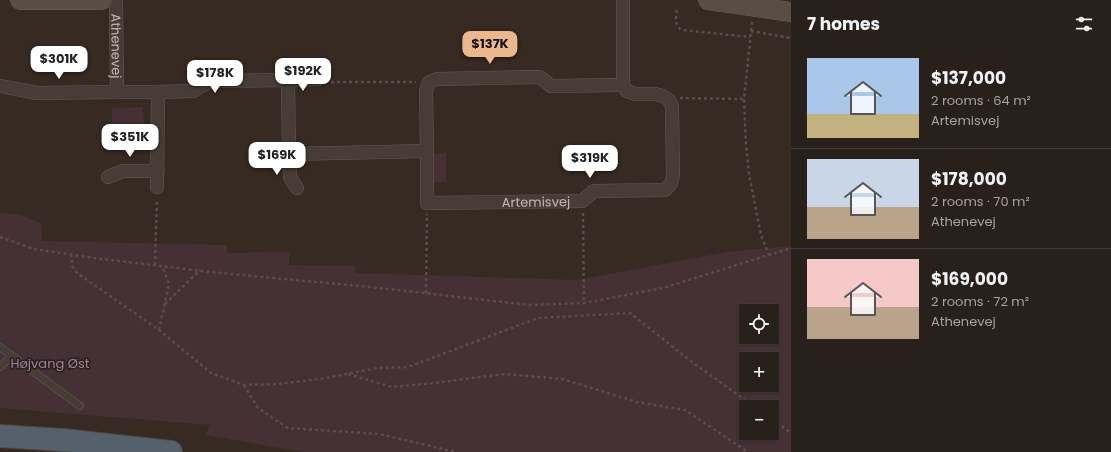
<!DOCTYPE html>
<meta charset="utf-8">
<style>
body{margin:0;font-family:Poppins,sans-serif;background:#302823;color:#f1f3f6;height:100vh;display:flex;flex-direction:column;font-size:15px;white-space:nowrap}
*{box-sizing:border-box;margin:0}
p{font-size:13px;color:#a5a3a2}
.icon{flex:none;width:22px;height:22px;fill:none;stroke:currentColor;stroke-width:2;stroke-linecap:round;stroke-linejoin:round}
.map{position:relative;flex:1;overflow:hidden}
.sheet{display:flex;flex-direction:column;background:#28201a;width:320px}
.sheet>*{flex:none}
.fabs{position:absolute;left:739px;top:304px;display:grid;gap:8px}
.fabs a{display:grid;place-items:center;width:40px;height:40px;border-radius:0px;background:#28201a;box-shadow:0 1px 3px #0004,0 0 0 1px #443e39;font-size:20px}
.price{position:absolute;translate:-50% -34px;padding:0 9px;border-radius:8px;background:#fff;color:#222;font-size:13px;line-height:26px;filter:drop-shadow(0 1px 2px #0008)}
.price::after{content:'';position:absolute;left:50%;top:24px;width:12px;height:9px;margin-left:-6px;background:inherit;clip-path:polygon(0 0,100% 0,50% 100%)}
.price.selected{background:#ecb78c;color:#111}
ul{padding:0;list-style:none}
li{display:flex;align-items:center;gap:12px;height:100px;padding:0 16px}
li+li{border-top:1px solid #443e39}
li span{display:grid;place-items:center;flex:none;width:112px;height:80px;border-radius:0px;color:#555}
li>.icon{margin-inline-start:auto}
span .icon{width:48px;height:48px;fill:#fffc;stroke-width:1}
li b{font-size:17px}
h2{display:flex;justify-content:space-between;align-items:center;height:48px;padding:0 16px;font-size:17px}
main{display:flex;flex:1;min-height:0}
.map>svg:first-child{display:block}
.green{fill:#453036;fill-rule:evenodd}
.lines{fill:none;stroke-linecap:round;stroke-linejoin:round}
.lane-casing{stroke:#645b54;stroke-width:8}
.street-casing{stroke:#645b54;stroke-width:14}
.secondary-casing{stroke:#645b54;stroke-width:20}
.highway-casing{stroke:#514841;stroke-width:24}
.path{stroke:#5d4c4d;stroke-width:2.5;stroke-dasharray:3 3;stroke-linecap:butt}
.lane{stroke:#473d36;stroke-width:7}
.street{stroke:#473d36;stroke-width:13}
.secondary{stroke:#594e44;stroke-width:19}
.highway{stroke:#54616c;stroke-width:22}
.labels{text-anchor:middle;stroke-width:3.5;stroke-linejoin:round;paint-order:stroke}
.street-label{font-size:13px;fill:#c3b9b1;stroke:#2b221b}
.park-label{font-size:13px;fill:#a280a0;stroke:#2b221b}
</style>
<main>
<div class="map">
<svg width="791" height="452" viewBox="0 0 791 452">
<rect width="100%" height="100%" fill="#362a23"/>
<path class="green" d="M143,107L144,137L112,138V108Z
M446,153V182H434L433,154Z
M0,213L17,214L41,223L42,241L227,245V253L289,252V265L355,266V273L578,280L727,252L791,246V452H302L206,435L210,425L0,408ZM746,311H772V337H746ZM746,359H772V385H746ZM746,407H772V433H746Z"/>
<g class="lines">
<defs>
<path id="lane" d="M0,347L80,406
M0,367L12,356"/>
<g id="street">
<path id="s1" d="M116,0L117,92H158L193,91L211,81L288,80L289,154L427,151L426,91L429,82L437,79L540,77L551,86L623,85V0"/>
<path d="M288,80L319,79"/>
<path d="M0,86L37,93L117,92"/>
<path id="s2" d="M427,151V203L582,201L594,191L665,190L671,184L673,175L672,106L669,100L663,96L655,94H635L627,91L623,85"/>
<path d="M289,154L290,177L297,188"/>
<path d="M108,177L123,171H158"/>
<path d="M157,187L158,92"/>
</g>
<path id="secondary" d="M20,0H102
M708,0L791,12"/>
<path id="highway" d="M0,436L63,440L171,452"/>
</defs>
<use href="#lane" class="lane-casing"/>
<use href="#street" class="street-casing"/>
<use href="#secondary" class="secondary-casing"/>
<use href="#highway" class="highway-casing"/>
<path class="path" d="M677,10C676,19 674,25 682,30L750,37
M752,22L744,99L746,145L749,174L761,235L769,255
M751,31L791,38
M331,82H416
M680,98L744,99
M583,213L584,303
M0,237L34,249L94,258L210,272L380,288L529,305L584,303L663,288L791,248
M71,254L72,266L77,273L159,330L211,373L244,385L277,384L320,379L378,368L408,367L538,318L630,313L692,362L755,407
M155,265L157,199
M426,293L427,214
M165,304L200,270
M159,330L169,284L162,266
M348,374L392,387L434,383L505,374L562,379L637,402L685,410L748,452
M244,385L258,408L288,428L379,434L456,452
M772,419L791,433"/>
<use href="#lane" class="lane"/>
<use href="#street" class="street"/>
<use href="#secondary" class="secondary"/>
<use href="#highway" class="highway"/>
</g>
<g class="labels">
<g class="street-label">
<text dy="5" stroke="none"><textPath href="#s1" startOffset="46">Athenevej</textPath></text>
<text dy="5" stroke="none"><textPath href="#s2" startOffset="161">Artemisvej</textPath></text>
</g>
<g class="park-label">
<text x="50" y="368">Højvang Øst</text>
</g>
</g>
</svg>
<div class="fabs">
<a><svg class="icon" aria-label="locate" viewBox="0 0 24 24"><circle cx="12" cy="12" r="6"/><path d="M12 2v4M12 18v4M2 12h4M18 12h4"/></svg></a>
<a>+</a>
<a>−</a>
</div>
<b class="price selected" style="left:490px;top:65px">$137K</b>
<b class="price" style="left:59px;top:80px">$301K</b>
<b class="price" style="left:303px;top:92px">$192K</b>
<b class="price" style="left:215px;top:94px">$178K</b>
<b class="price" style="left:130px;top:158px">$351K</b>
<b class="price" style="left:277px;top:176px">$169K</b>
<b class="price" style="left:590px;top:179px">$319K</b>
</div>
<section class="sheet">
<h2>7 homes<svg class="icon" aria-label="filters" viewBox="0 0 24 24"><path d="M4 7h16M4 17h16"/><circle cx="9" cy="7" r="2"/><circle cx="15" cy="17" r="2"/></svg></h2>
<ul>
<li><span style="background:linear-gradient(#a9c7e8 70%,#c2b280 0)"><svg class="icon" aria-label="home" viewBox="0 0 24 24"><path d="M3 11l9-7 9 7M6 9v11h12V9"/></svg></span><div><b>$137,000</b><p>2 rooms · 64 m²</p><p>Artemisvej</p></div></li>
<li><span style="background:linear-gradient(#c9d6e8 60%,#b9a48a 0)"><svg class="icon" aria-label="home" viewBox="0 0 24 24"><path d="M3 11l9-7 9 7M6 9v11h12V9"/></svg></span><div><b>$178,000</b><p>2 rooms · 70 m²</p><p>Athenevej</p></div></li>
<li><span style="background:linear-gradient(#f6c9c9 60%,#b9a48a 0)"><svg class="icon" aria-label="home" viewBox="0 0 24 24"><path d="M3 11l9-7 9 7M6 9v11h12V9"/></svg></span><div><b>$169,000</b><p>2 rooms · 72 m²</p><p>Athenevej</p></div></li>
</ul>
</section>
</main>
